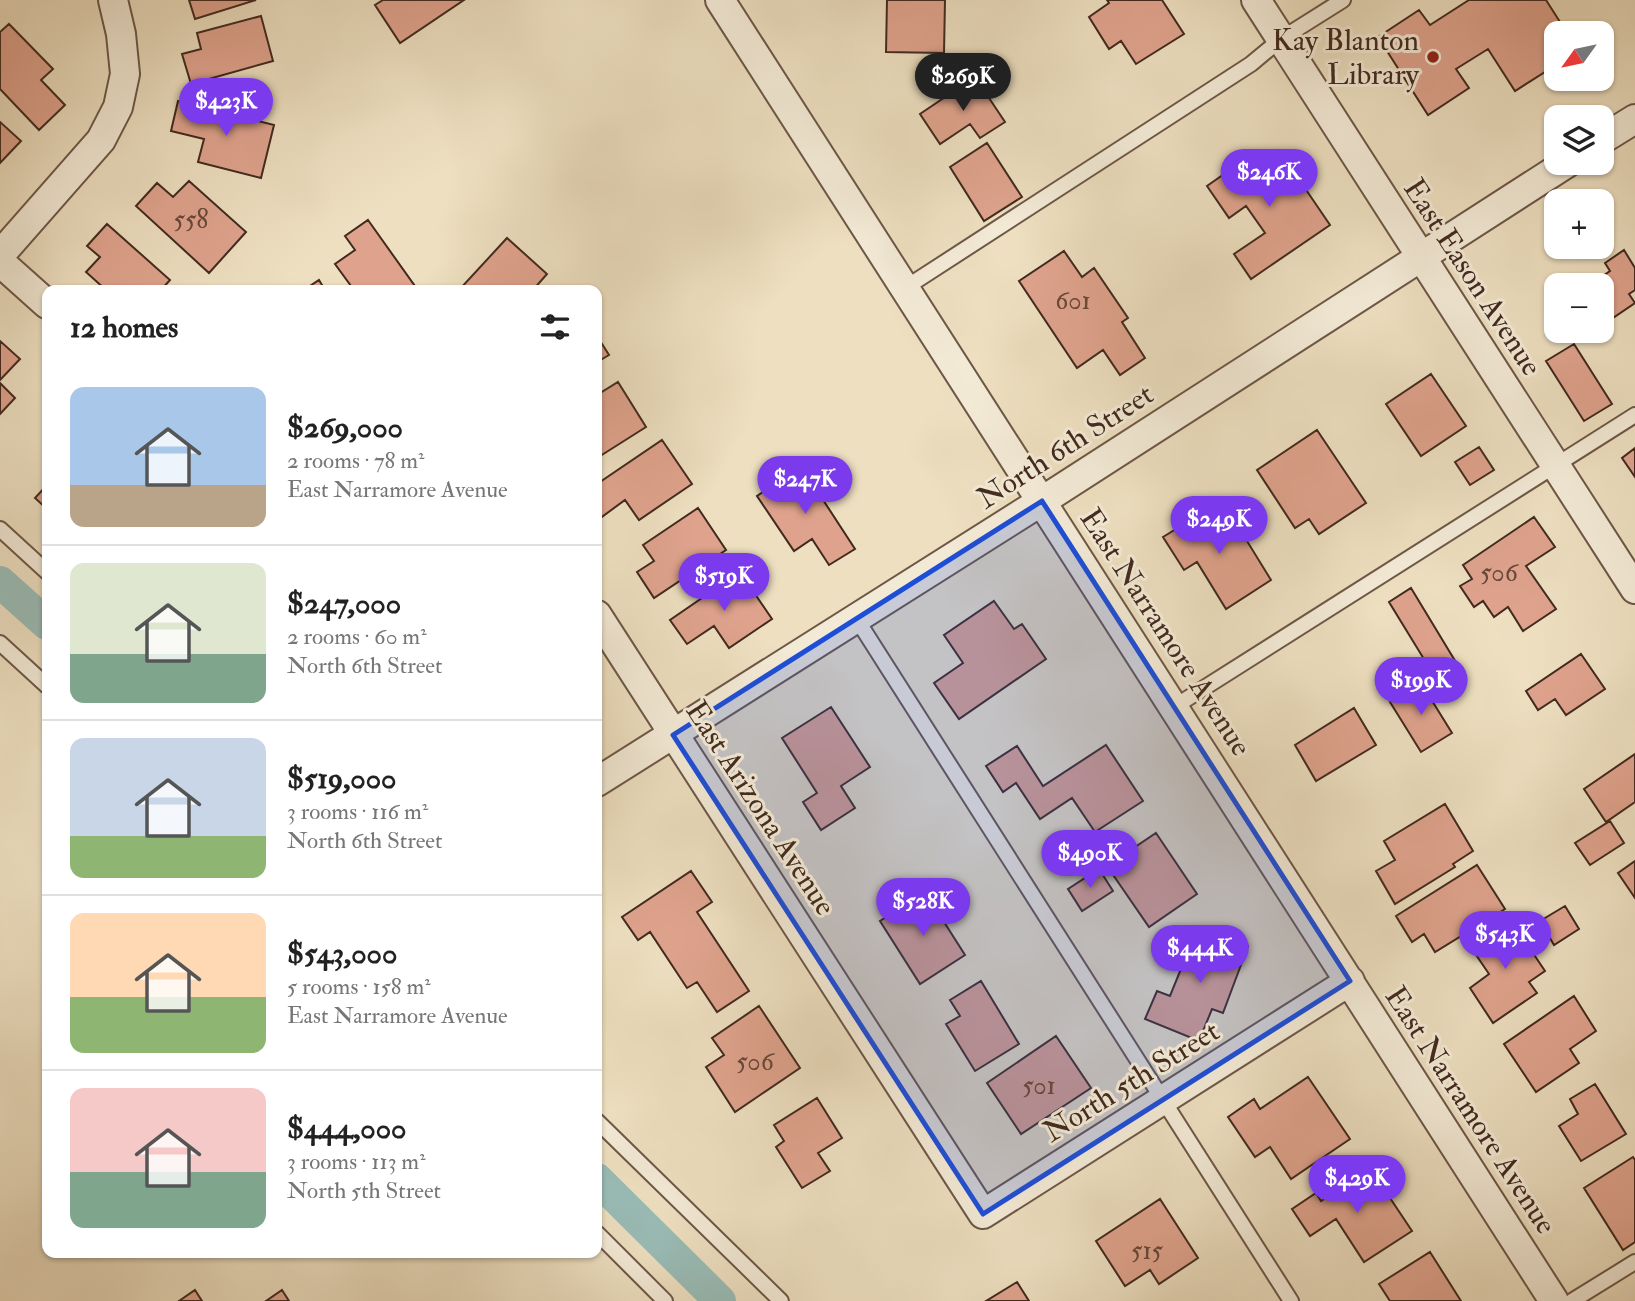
<!DOCTYPE html>
<meta charset="utf-8">
<style>
body{margin:0;font-family:"IM FELL Double Pica",serif;background:#f6f6f6;color:#222;height:100vh;display:flex;flex-direction:column;font-size:26px;white-space:nowrap}
*{box-sizing:border-box;margin:0}
p{font-size:23px;color:#767676}
.icon{flex:none;width:38px;height:38px;fill:none;stroke:currentColor;stroke-width:2;stroke-linecap:round;stroke-linejoin:round}
.map{position:relative;flex:1;overflow:hidden}
.details{position:absolute;left:42px;top:285px;width:560px;height:973px;display:flex;flex-direction:column;background:#fff;border-radius:14px;box-shadow:0 2px 5px #0004}
.details>*{flex:none}
.needle{width:46px;rotate:237deg}
.controls{position:absolute;left:1544px;top:21px;display:grid;gap:14px}
.controls a{display:grid;place-items:center;width:70px;height:70px;border-radius:14px;background:#fff;box-shadow:0 2px 5px #0004;font-size:35px}
.price{position:absolute;translate:-50% -60px;padding:0 16px;border-radius:24px;background:#7c3aed;color:#fff;font-size:23px;line-height:46px;filter:drop-shadow(0 2px 4px #0008)}
.price::after{content:'';position:absolute;left:50%;top:42px;width:21px;height:16px;margin-left:-10px;background:inherit;clip-path:polygon(0 0,100% 0,50% 100%)}
.price.on{background:#222;color:#fff}
ul{padding:0;list-style:none}
li{display:flex;align-items:center;gap:21px;height:175px;padding:0 28px}
li+li{border-top:2px solid #e0e0e0}
li span{display:grid;place-items:center;flex:none;width:196px;height:140px;border-radius:14px;color:#555}
li>.icon{margin-inline-start:auto}
span .icon{width:84px;height:84px;fill:#fffc;stroke-width:1}
li b{font-size:30px}
h2{display:flex;justify-content:space-between;align-items:center;height:84px;padding:0 28px;font-size:30px}
.map>svg:first-child{display:block}
.lines{fill:none;stroke-linecap:round;stroke-linejoin:round}
.canal{stroke:#99bcb6;stroke-width:32}
.building{fill:#dfa38d;stroke:#422a1f;stroke-width:2}
.lane-casing{stroke:#6d5747;stroke-width:18}
.street-casing{stroke:#6d5747;stroke-width:32}
.lane{stroke:#f3ead6;stroke-width:14}
.street{stroke:#f3ead6;stroke-width:28}
.marked{fill:#1d4ed8;fill-opacity:0.2;stroke:#1d4ed8;stroke-width:5;stroke-linejoin:round}
.poi-dot{fill:#8f2418;stroke:#f3ead6;stroke-width:2.5}
.labels{text-anchor:middle;stroke-width:6;stroke-linejoin:round;paint-order:stroke}
.number-label{font-size:26px;fill:#69483a}
.poi-label{font-size:30px;fill:#422a1f;stroke:#f3ead6;text-anchor:end}
.street-label{font-size:30px;fill:#422a1f;stroke:#f3ead6}
</style>
<div class="map">
<svg width="1635" height="1301" viewBox="0 0 1635 1301">
<rect width="100%" height="100%" fill="#eddfc0"/>
<filter id="stains"><feTurbulence type="fractalNoise" baseFrequency=".00286" numOctaves="4"/><feColorMatrix values="0 0 0 0 .2 0 0 0 0 .09 0 0 0 0 .02 0 0 0 .5 -.17"/></filter>
<radialGradient id="worn" r=".72"><stop offset=".6" stop-color="#630" stop-opacity="0"/><stop offset="1" stop-color="#630" stop-opacity=".3"/></radialGradient>
<g class="lines">
<path class="canal" d="M0,582L47,624
M597,1179L720,1301"/>
</g>
<path class="building" d="M189,0H256L195,19Z
M383,0H464L400,43L375,5Z
M887,0H945L944,53L886,52Z
M1107,0H1162L1184,34L1136,64L1121,41L1109,49L1089,17L1109,3Z
M1469,0H1546L1567,33H1556V65L1515,91L1488,49L1456,69L1469,88L1428,115L1378,37L1419,10L1430,25Z
M261,16L273,61L191,84L182,54L201,49L197,33Z
M9,24L53,69L41,80L65,105L39,130L0,89V32Z
M975,77L1005,122L980,138L970,124L940,144L920,114Z
M178,101L274,125L261,178L198,162L204,139L171,131Z
M0,122L21,141L0,163Z
M987,143L1022,197L984,221L950,167Z
M1279,150L1330,225L1251,279L1234,254L1265,233L1246,206L1229,218L1207,186L1250,156L1256,165Z
M189,181L246,232L209,273L136,206L157,183L173,197Z
M368,220L417,289L415,290H354L335,264L355,250L345,236Z
M107,224L170,280L161,290H106L86,272L100,257L87,246Z
M507,238L547,274L533,290H459Z
M1624,250L1635,268V290L1629,294L1635,303L1601,326V285H1570L1586,275L1591,284L1610,271L1605,263Z
M1064,251L1082,277L1094,268L1128,318L1122,322L1145,358L1120,375L1103,350L1077,368L1019,281Z
M319,280L325,290H304Z
M597,336L609,355L597,362Z
M0,341L20,359L0,380Z
M1574,344L1612,404L1584,421L1546,361Z
M1431,374L1466,426L1421,456L1386,404Z
M618,382L646,427L597,458V395Z
M0,383L15,398L0,414Z
M1317,430L1366,503L1319,534L1309,519L1295,528L1257,470Z
M662,440L692,484L639,520L625,500L599,519L597,516V484Z
M1479,447L1494,470L1470,485L1455,462Z
M1635,448V477L1622,458Z
M801,466L855,549L829,565L812,539L794,551L757,496Z
M47,485V509L35,498Z
M698,508L726,550L654,598L637,572L654,561L643,545Z
M1207,510L1216,524L1231,515L1271,580L1226,609L1197,562L1184,570L1163,537Z
M1534,517L1555,547L1526,566L1556,609L1523,631L1508,607L1494,617L1483,601L1474,607L1460,586L1472,579L1463,565Z
M740,572L772,619L729,648L714,626L687,644L670,620Z
M1411,588L1460,669L1438,682L1389,602Z
M994,601L1014,629L1022,624L1046,659L959,719L934,683L963,663L944,635Z
M1581,654L1605,689L1566,715L1555,699L1538,710L1526,691Z
M1421,683L1452,733L1421,752L1390,702Z
M831,707L870,767L841,786L855,808L821,830L803,802L817,793L782,738Z
M1354,708L1376,745L1316,781L1295,745Z
M1106,745L1143,801L1095,832L1072,798L1040,819L1016,783L1003,792L986,766L1017,746L1043,786Z
M1635,754V802L1606,822L1584,789Z
M1445,804L1473,851L1453,864L1455,867L1395,904L1376,871L1395,860L1384,841Z
M1610,821L1624,843L1590,865L1575,843Z
M1156,833L1197,894L1149,927L1107,866Z
M1635,861V898L1618,873Z
M1477,865L1505,909L1435,952L1424,934L1412,942L1396,916Z
M1099,869L1113,891L1082,911L1068,889Z
M691,871L712,902L697,912L749,991L717,1012L697,982L687,988L650,932L638,940L622,917Z
M925,892L965,955L920,984L880,921Z
M1565,906L1579,929L1554,945L1540,921Z
M1510,919L1545,971L1529,982L1537,993L1493,1023L1470,988L1489,974L1470,946Z
M1198,927L1248,946L1223,1013L1212,1009L1199,1041L1145,1019L1157,991L1170,996Z
M981,981L1019,1044L975,1071L946,1024L960,1016L950,1000Z
M1574,996L1596,1031L1570,1049L1579,1063L1536,1092L1504,1044Z
M759,1006L800,1068L735,1112L706,1067L724,1055L712,1038Z
M1056,1036L1091,1088L1021,1134L987,1083Z
M1308,1077L1350,1139L1291,1179L1270,1147L1255,1157L1228,1117L1254,1099L1260,1109Z
M1595,1084L1626,1134L1581,1161L1559,1126L1578,1114L1570,1099Z
M817,1098L842,1138L818,1153L830,1171L802,1188L776,1147L784,1141L774,1125Z
M1633,1157L1635,1160V1242L1623,1250L1584,1188Z
M1370,1168L1412,1231L1364,1262L1336,1219L1310,1236L1292,1209L1316,1193L1321,1201Z
M1160,1199L1198,1258L1159,1284L1150,1270L1125,1286L1096,1241Z
M1430,1252L1461,1301H1390L1379,1284Z
M1017,1282L1029,1301H986Z
M195,1290L202,1301H179Z
M282,1290L289,1301H266Z"/>
<g class="lines">
<defs>
<path id="lane" d="M905,288L1251,64L1281,39L1343,0
M0,529L47,572
M856,618L1291,1301
M0,643L47,686
M1174,707L1635,415
M597,1121L781,1301
M597,1233L665,1301
M1572,1301L1635,1262"/>
<path id="street" d="M720,0L1554,1301
M1256,0L1635,589
M1601,140L1635,119
M0,255L101,140L118,107L125,74L121,34L113,0
M0,262L47,304
M597,615L983,1214L1350,981
M597,782L1042,501L1567,163"/>
</defs>
<use href="#lane" class="lane-casing"/>
<use href="#street" class="street-casing"/>
<use href="#lane" class="lane"/>
<use href="#street" class="street"/>
</g>
<path class="marked" d="M1042,501L1350,981L983,1214L673,735Z"/>
<circle class="poi-dot" cx="1433" cy="57" r="7"/>
<g class="labels">
<g class="number-label">
<text x="191" y="228">558</text>
<text x="1073" y="309">601</text>
<text x="1499" y="581">506</text>
<text x="755" y="1070">506</text>
<text x="1039" y="1094">501</text>
<text x="1147" y="1259">515</text>
</g>
<g class="poi-label">
<text x="1419" y="50">Kay Blanton<tspan x="1419" dy="34">Library</tspan></text>
</g>
<g class="street-label">
<text transform="translate(1473 277) rotate(57)" y="10">East Eason Avenue</text>
<text transform="translate(1065 446) rotate(-33)" y="10">North 6th Street</text>
<text transform="translate(1166 632) rotate(57)" y="10">East Narramore Avenue</text>
<text transform="translate(761 808) rotate(57)" y="10">East Arizona Avenue</text>
<text transform="translate(1131 1081) rotate(-32)" y="10">North 5th Street</text>
<text transform="translate(1471 1110) rotate(57)" y="10">East Narramore Avenue</text>
</g>
</g>
<rect width="100%" height="100%" filter="url(#stains)"/>
<rect width="100%" height="100%" fill="url(#worn)"/>
</svg>
<div class="controls">
<a><svg class="needle" viewBox="-14 -14 28 28"><path d="M0-13l5 13h-10z" fill="#e53935"/><path d="M0 13l5-13h-10z" fill="#767676"/></svg></a>
<a><svg class="icon" aria-label="layers" viewBox="0 0 24 24"><path d="M12 4l9 5-9 5-9-5zM3 14l9 5 9-5"/></svg></a>
<a>+</a>
<a>−</a>
</div>
<b class="price on" style="left:963px;top:113px">$269K</b>
<b class="price" style="left:226px;top:138px">$423K</b>
<b class="price" style="left:1269px;top:209px">$246K</b>
<b class="price" style="left:805px;top:516px">$247K</b>
<b class="price" style="left:1219px;top:556px">$249K</b>
<b class="price" style="left:724px;top:613px">$519K</b>
<b class="price" style="left:1421px;top:717px">$199K</b>
<b class="price" style="left:1090px;top:890px">$490K</b>
<b class="price" style="left:923px;top:938px">$528K</b>
<b class="price" style="left:1505px;top:971px">$543K</b>
<b class="price" style="left:1200px;top:985px">$444K</b>
<b class="price" style="left:1357px;top:1215px">$429K</b>
<section class="details">
<h2>12 homes<svg class="icon" aria-label="filters" viewBox="0 0 24 24"><path d="M4 7h16M4 17h16"/><circle cx="9" cy="7" r="2"/><circle cx="15" cy="17" r="2"/></svg></h2>
<ul>
<li><span style="background:linear-gradient(#a9c7e8 70%,#b9a48a 0)"><svg class="icon" aria-label="home" viewBox="0 0 24 24"><path d="M3 11l9-7 9 7M6 9v11h12V9"/></svg></span><div><b>$269,000</b><p>2 rooms · 78 m²</p><p>East Narramore Avenue</p></div></li>
<li><span style="background:linear-gradient(#dfe7d0 65%,#7fa58c 0)"><svg class="icon" aria-label="home" viewBox="0 0 24 24"><path d="M3 11l9-7 9 7M6 9v11h12V9"/></svg></span><div><b>$247,000</b><p>2 rooms · 60 m²</p><p>North 6th Street</p></div></li>
<li><span style="background:linear-gradient(#c9d6e8 70%,#8fb573 0)"><svg class="icon" aria-label="home" viewBox="0 0 24 24"><path d="M3 11l9-7 9 7M6 9v11h12V9"/></svg></span><div><b>$519,000</b><p>3 rooms · 116 m²</p><p>North 6th Street</p></div></li>
<li><span style="background:linear-gradient(#ffd9b3 60%,#8fb573 0)"><svg class="icon" aria-label="home" viewBox="0 0 24 24"><path d="M3 11l9-7 9 7M6 9v11h12V9"/></svg></span><div><b>$543,000</b><p>5 rooms · 158 m²</p><p>East Narramore Avenue</p></div></li>
<li><span style="background:linear-gradient(#f6c9c9 60%,#7fa58c 0)"><svg class="icon" aria-label="home" viewBox="0 0 24 24"><path d="M3 11l9-7 9 7M6 9v11h12V9"/></svg></span><div><b>$444,000</b><p>3 rooms · 113 m²</p><p>North 5th Street</p></div></li>
</ul>
</section>
</div>
